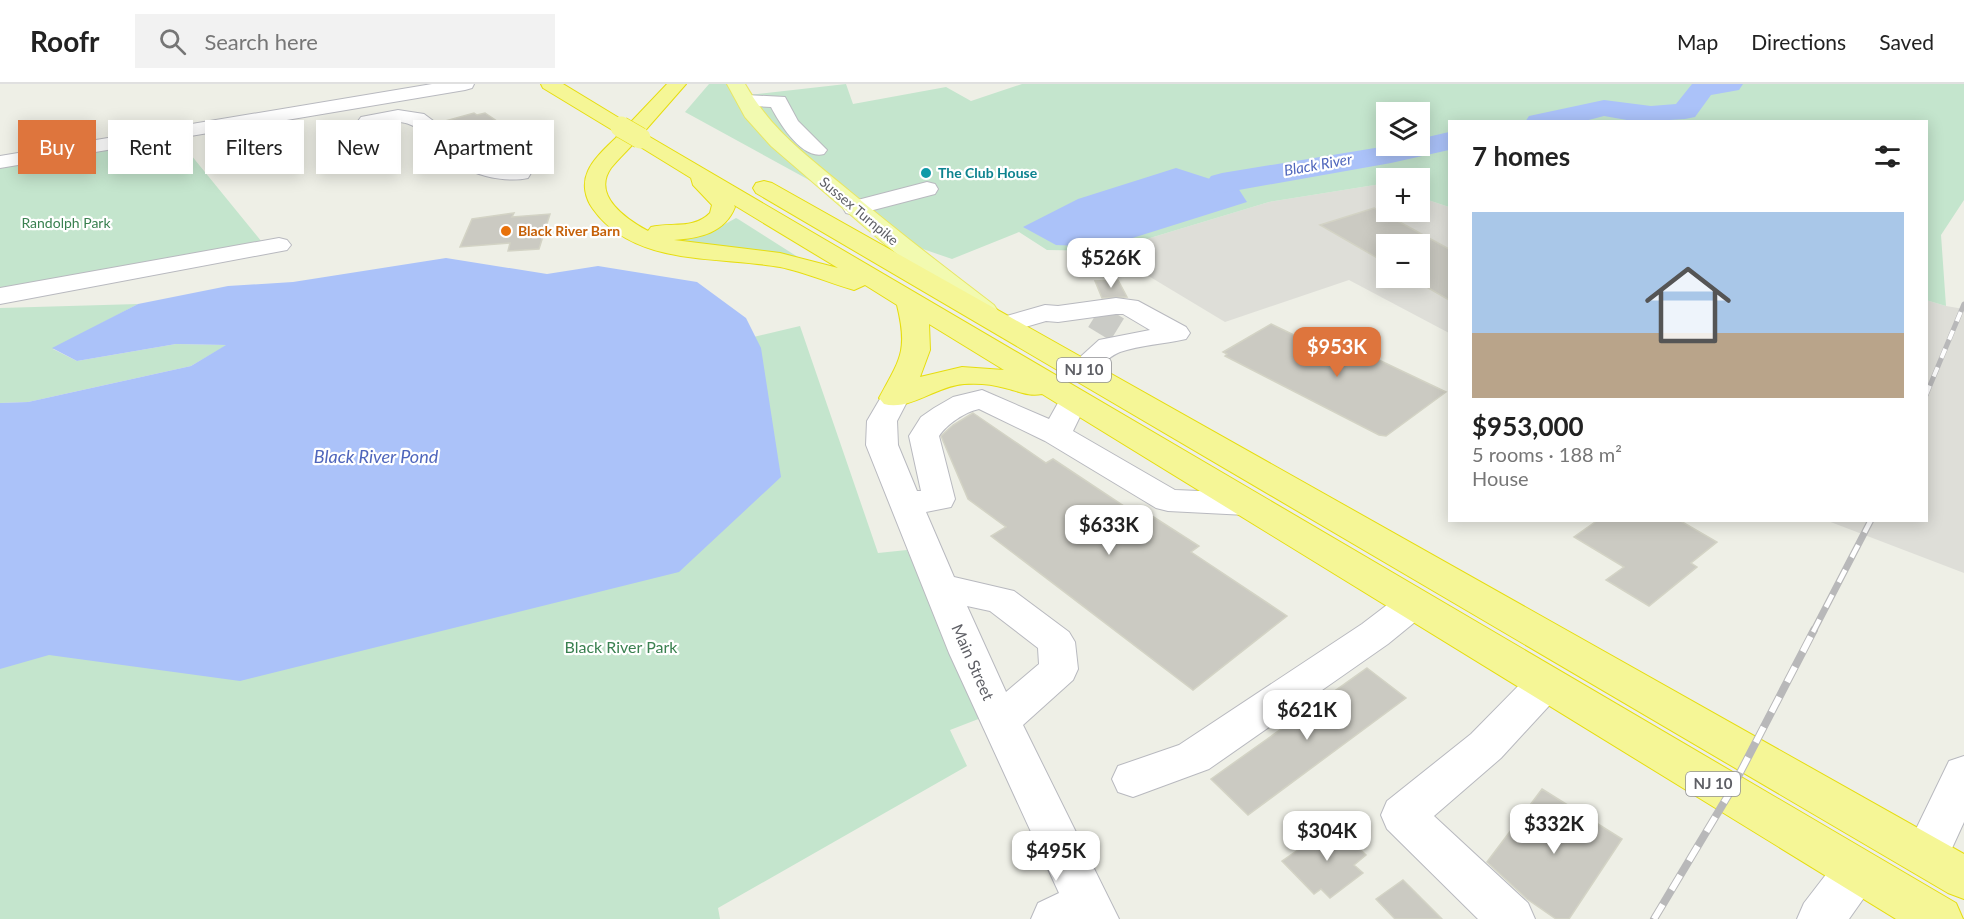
<!DOCTYPE html>
<meta charset="utf-8">
<style>
body{margin:0;font-family:Lato,sans-serif;background:#f2f2f2;color:#222;height:100vh;display:flex;flex-direction:column;font-size:22px;white-space:nowrap}
*{box-sizing:border-box;margin:0}
p{font-size:20px;color:#767676}
.icon{flex:none;width:33px;height:33px;fill:none;stroke:currentColor;stroke-width:2;stroke-linecap:round;stroke-linejoin:round}
.map{position:relative;flex:1;overflow:hidden}
.sheet{position:absolute;left:1448px;top:36px;width:480px;height:402px;display:flex;flex-direction:column;background:#fff;border-radius:0px;box-shadow:0 3px 15px #0003}
.sheet>*{flex:none}
.guide{position:absolute;left:18px;top:36px;width:570px;height:54px;display:flex;gap:12px}
.buttons{position:absolute;left:1376px;top:18px;display:grid;gap:12px}
.buttons a{display:grid;place-items:center;width:54px;height:54px;border-radius:0px;background:#fff;box-shadow:0 3px 15px #0003;font-size:30px}
.price{position:absolute;translate:-50% -51px;padding:0 14px;border-radius:12px;background:#fff;color:#222;font-size:20px;line-height:39px;filter:drop-shadow(0 2px 3px #0008)}
.price::after{content:'';position:absolute;left:50%;top:36px;width:18px;height:14px;margin-left:-9px;background:inherit;clip-path:polygon(0 0,100% 0,50% 100%)}
.price.on{background:#de753d;color:#fff}
ul{padding:0;list-style:none}
li{display:grid;align-content:center;gap:12px;height:318px;padding:0 24px}
li+li{border-top:2px solid #e0e0e0}
li span{display:grid;place-items:center;height:186px;border-radius:0px;color:#555}
li>.icon{margin-inline-start:auto}
span .icon{width:108px;height:108px;fill:#fffc;stroke-width:1}
li b{font-size:26px}
h2{display:flex;justify-content:space-between;align-items:center;height:72px;padding:0 24px;font-size:26px}
.tag{padding:0 21px;border-radius:0px;background:#fff;box-shadow:0 3px 15px #0003;font-size:21px;line-height:54px}
.tag.on{background:#de753d;color:#fff}
header{display:flex;align-items:center;gap:36px;box-sizing:border-box;height:84px;padding:0 30px;background:#fff;border-bottom:2px solid #e0e0e0}
header strong{font-size:28px}
nav{display:flex;gap:33px;margin-inline-start:auto;font-size:21px}
.search{width:420px;height:54px;background:#f2f2f2;display:flex;align-items:center;gap:15px;box-sizing:border-box;padding:0 21px;border-radius:0px;color:#767676;font-size:22px}
.map>svg:first-child{display:block}
.industrial{fill:#deded8;fill-rule:evenodd}
.green{fill:#c4e5cd;fill-rule:evenodd}
.water{fill:#abc2f9}
.lines{fill:none;stroke-linecap:round;stroke-linejoin:round}
.river{fill:#abc2f9;fill-rule:evenodd}
.building{fill:#cbcac2;stroke:#d3d3c5;stroke-width:1.5}
.minor-tunnel{stroke:#cacbc6;stroke-width:26;stroke-dasharray:26 14;stroke-linecap:butt}
.minor-casing{stroke:#b8b9bf;stroke-width:2}
.major-casing{stroke:#e8e765;stroke-width:2}
.highway-casing{stroke:#e6dd0f;stroke-width:2}
.minor{fill:#fff;fill-rule:evenodd}
.major{fill:#f2fab0;fill-rule:evenodd}
.highway{fill:#f5f696;fill-rule:evenodd}
.rail-far2-casing{stroke:#b8b8b9;stroke-width:5}
.rail-far1-casing{stroke:#b8b8b9;stroke-width:7}
.rail-casing{stroke:#b8b8b9;stroke-width:8}
.rail-far2{stroke:#fff;stroke-width:4;stroke-dasharray:10;stroke-linecap:butt}
.rail-far1{stroke:#fff;stroke-width:4.5;stroke-dasharray:14;stroke-linecap:butt}
.rail{stroke:#fff;stroke-width:6;stroke-dasharray:17;stroke-linecap:butt}
.highway-bridge-casing{stroke:#e6dd0f;stroke-width:22;stroke-linecap:butt}
.highway-bridge{stroke:#f5f696;stroke-width:21}
.culture-dot{fill:#0f9aa8;stroke:#fff;stroke-width:2}
.food-dot{fill:#e8710a;stroke:#fff;stroke-width:2}
.labels{text-anchor:middle;stroke-width:4.5;stroke-linejoin:round;paint-order:stroke}
.far-culture-label{font-size:14px;font-weight:bold;fill:#0d838f;stroke:#fff;text-anchor:start}
.far-street-label{font-size:14px;fill:#5e5f65;stroke:#fff}
.far-park-label{font-size:14px;fill:#3a8050;stroke:#fff}
.far-food-label{font-size:14px;font-weight:bold;fill:#c56008;stroke:#fff;text-anchor:start}
.far-water-label{font-size:15px;font-style:italic;fill:#4f66bc;stroke:#fff}
.shield{fill:#fff;stroke:#8e8f93;stroke-width:1.5}
.shield-label{font-size:15px;font-weight:bold;fill:#5e5f65}
.park-label{font-size:16px;fill:#3a8050;stroke:#fff}
.street-label{font-size:16px;fill:#5e5f65;stroke:#fff}
.water-label{font-size:18px;font-style:italic;fill:#4f66bc;stroke:#fff}
</style>
<header>
<strong>Roofr</strong>
<div class="search"><svg class="icon" aria-label="search" viewBox="0 0 24 24"><circle cx="10" cy="10" r="6"/><path d="M15 15l6 6"/></svg>Search here</div>
<nav><a>Map</a><a>Directions</a><a>Saved</a></nav>
</header>
<div class="map">
<svg width="1964" height="835" viewBox="0 0 1964 835">
<rect width="100%" height="100%" fill="#eeefe6"/>
<path class="industrial" d="M1381,100L1386,101V128H1419V113L1449,123V249L1349,196L1225,238L1107,167L1269,118ZM1386,160H1419V194H1386Z
M1926,216L1946,222L1964,225V489L1828,437L1926,436Z"/>
<path class="green" d="M709,0H734L741,12L846,0L853,20L946,3L971,17L1022,0H1964V116L1941,151L1946,222L1926,216V38H1449V123L1419,113V94H1386V101L1381,100L1269,118L1107,167L1047,166L1019,148L952,175L917,163L831,108L685,28ZM1386,28H1419V62H1386Z
M178,55L270,168L0,217V84Z
M736,134L738,135L801,175L663,155L718,144Z
M138,220L53,265L77,277L176,260L227,261L191,282L28,318L0,319V224Z
M800,242L878,469L907,466L981,634L950,646L967,682L718,824L720,835H0V431Z"/>
<path class="water" d="M1176,84L1238,104L1247,118L1104,163L1056,161L1023,143L1078,115Z
M446,174L547,190L598,182L697,198L746,234L761,264L781,393L679,488L240,597L49,571L0,585V319L28,318L191,282L226,261L176,260L77,277L52,264L138,220L228,202L293,198Z"/>
<g class="lines">
<path class="river" d="M1692,0H1743L1739,6L1711,11L1695,33L1685,35L1638,38L1604,32L1581,38H1525L1529,32L1604,16L1651,22L1676,20Z
M1449,48V66L1391,79L1222,109L1211,106L1206,99L1211,92L1222,89L1387,62H1419V55Z"/>
</g>
<path class="building" d="M474,29L477,31L485,29L525,56L487,67L445,37Z
M1374,124L1449,165V216L1411,194H1419V160H1386V179L1320,141Z
M514,129L512,133L550,130L539,165L508,167L510,159L460,163L472,135Z
M1118,196L1127,213L1102,214L1095,197Z
M1271,240L1321,264L1335,255L1446,308L1386,352L1379,351L1225,272L1227,270L1223,268Z
M973,329L1046,379L1053,375L1145,436L1152,432L1199,462L1191,468L1287,532L1193,606L991,452L1006,443L968,415L941,352L953,341Z
M1598,436H1679L1717,458L1691,479L1697,483L1649,522L1606,496L1624,483L1574,453Z
M1367,584L1406,614L1248,731L1211,695Z
M1542,705L1622,755L1569,835H1556L1527,815L1487,778Z
M1334,741L1366,771L1354,781L1363,789L1330,814L1321,805L1314,810L1282,777Z
M1403,796L1442,835H1395L1376,815Z"/>
<g class="lines">
<path class="minor-tunnel" d="M1095,232L1118,246"/>
<defs>
<path id="minor" d="M432,0H474L472,4L465,6L0,84V72Z
M746,11L785,13L798,37L827,66L824,70C802,76 780,40 771,23L739,21L737,17L739,13Z
M398,26L424,30L487,77L494,81L528,84L531,89L528,94C510,98 488,94 471,87C454,73 419,37 398,38C385,38 374,44 361,41L358,37L361,33Z
M927,98L935,100L938,105L935,110L854,131L846,129L843,124L846,119Z
M279,154L287,156L291,161L287,166L0,220V204Z
M1116,214L1138,217L1186,243L1190,249L1186,255C1164,260 1140,261 1120,268C1099,276 1098,298 1071,291L1067,285L1099,256L1150,246L1123,230H1116L1058,238L1046,237L1005,249L996,247L992,241L996,235L1045,221L1058,222Z
M894,305L904,308L909,314L897,337L898,361L917,407H921L909,352L921,333L934,324L953,313L982,306L1049,335L1063,310L1073,307L1083,310L1088,316L1073,347L1175,406L1246,409L1258,412L1263,420L1258,428L1246,431L1168,427L1156,424L1045,357L979,325C965,328 947,340 939,352L955,415L951,423L926,428L954,493L1014,507L1069,548L1075,558L1078,585L1073,596L1023,641L1119,835H1031L1038,819L1059,809L949,569L866,361L867,337L884,308ZM967,522L990,527L1038,564L1039,580L1006,608Z
M1413,507L1426,511L1431,520L1426,529L1388,560L1209,685L1133,713L1118,708L1112,695L1118,682L1179,661L1362,540L1400,511Z
M1545,585L1559,589L1565,600L1559,611L1501,674L1434,732L1528,819L1535,835H1478L1387,745L1381,731L1387,717L1471,650L1531,589Z
M1964,672V738L1942,786L1926,792L1910,786L1903,772L1949,677Z
M1857,765L1873,771L1880,786L1873,801L1849,835H1797L1804,819L1841,771Z"/>
<path id="major" d="M727,0H745C772,47 805,70 847,105C895,145 944,183 994,221L998,227L994,233L985,235L976,233L887,162L771,62L745,33Z"/>
<path id="highway" d="M541,0H563L629,40L667,0H686L643,49L1956,819L1963,835H1896L1042,310C1029,313 1018,307 1005,304C992,300 978,299 964,300C936,302 910,327 884,320L879,314C901,274 908,266 897,221L865,201L854,206C829,199 805,188 780,183C719,172 634,183 593,125C585,114 582,100 588,87C594,73 610,60 621,49L614,47L543,4ZM634,59L691,94L693,101L712,121L710,129C693,146 671,138 651,143L648,147C628,136 591,112 611,84C618,75 627,67 634,59ZM734,121L838,184L780,169L674,156C700,154 725,149 735,123ZM929,240L1004,286L962,283L920,293L930,266Z
M764,97L772,99L1964,770V815L1948,809L756,109L753,104L756,99Z"/>
</defs>
<use href="#minor" class="minor-casing"/>
<use href="#major" class="major-casing"/>
<use href="#highway" class="highway-casing"/>
<use href="#minor" class="minor"/>
<use href="#major" class="major"/>
<use href="#highway" class="highway"/>
<defs>
<path id="rail-far2" d="M1926,311L1964,220"/>
<path id="rail-far1" d="M1813,548L1871,436"/>
<path id="rail" d="M1654,835L1729,710L1814,546"/>
</defs>
<use href="#rail-far2" class="rail-far2-casing"/>
<use href="#rail-far1" class="rail-far1-casing"/>
<use href="#rail" class="rail-casing"/>
<use href="#rail-far2" class="rail-far2"/>
<use href="#rail-far1" class="rail-far1"/>
<use href="#rail" class="rail"/>
<defs>
<path id="highway-bridge" d="M621,43L640,54"/>
</defs>
<use href="#highway-bridge" class="highway-bridge-casing"/>
<use href="#highway-bridge" class="highway-bridge"/>
</g>
<circle class="culture-dot" cx="926" cy="89" r="6"/>
<circle class="food-dot" cx="506" cy="147" r="6"/>
<g class="labels">
<g class="far-culture-label">
<text x="938" y="94">The Club House</text>
</g>
<g class="far-street-label">
<text transform="translate(859 127) rotate(40)" y="5">Sussex Turnpike</text>
</g>
<g class="far-park-label">
<text x="66" y="144">Randolph Park</text>
</g>
<g class="far-food-label">
<text x="518" y="152">Black River Barn</text>
</g>
<g class="far-water-label">
<text transform="translate(1318 81) rotate(-10)" y="5">Black River</text>
</g>
<g class="shield">
<rect x="1057" y="274" width="54" height="24" rx="4.5"/>
<rect x="1686" y="688" width="54" height="24" rx="4.5"/>
</g>
<g class="shield-label">
<text x="1084" y="291">NJ 10</text>
<text x="1713" y="705">NJ 10</text>
</g>
<g class="park-label">
<text x="621" y="569">Black River Park</text>
</g>
<g class="street-label">
<text transform="translate(973 578) rotate(66)" y="6">Main Street</text>
</g>
<g class="water-label">
<text x="376" y="379">Black River Pond</text>
</g>
</g>
</svg>
<div class="buttons">
<a><svg class="icon" aria-label="layers" viewBox="0 0 24 24"><path d="M12 4l9 5-9 5-9-5zM3 14l9 5 9-5"/></svg></a>
<a>+</a>
<a>−</a>
</div>
<b class="price" style="left:1111px;top:205px">$526K</b>
<b class="price on" style="left:1337px;top:294px">$953K</b>
<b class="price" style="left:1109px;top:472px">$633K</b>
<b class="price" style="left:1307px;top:657px">$621K</b>
<b class="price" style="left:1554px;top:771px">$332K</b>
<b class="price" style="left:1327px;top:778px">$304K</b>
<b class="price" style="left:1056px;top:798px">$495K</b>
<div class="guide">
<a class="tag on">Buy</a>
<a class="tag">Rent</a>
<a class="tag">Filters</a>
<a class="tag">New</a>
<a class="tag">Apartment</a>
</div>
<section class="sheet">
<h2>7 homes<svg class="icon" aria-label="filters" viewBox="0 0 24 24"><path d="M4 7h16M4 17h16"/><circle cx="9" cy="7" r="2"/><circle cx="15" cy="17" r="2"/></svg></h2>
<ul>
<li><span style="background:linear-gradient(#a9c7e8 65%,#b9a48a 0)"><svg class="icon" aria-label="home" viewBox="0 0 24 24"><path d="M3 11l9-7 9 7M6 9v11h12V9"/></svg></span><div><b>$953,000</b><p>5 rooms · 188 m²</p><p>House</p></div></li>
</ul>
</section>
</div>
